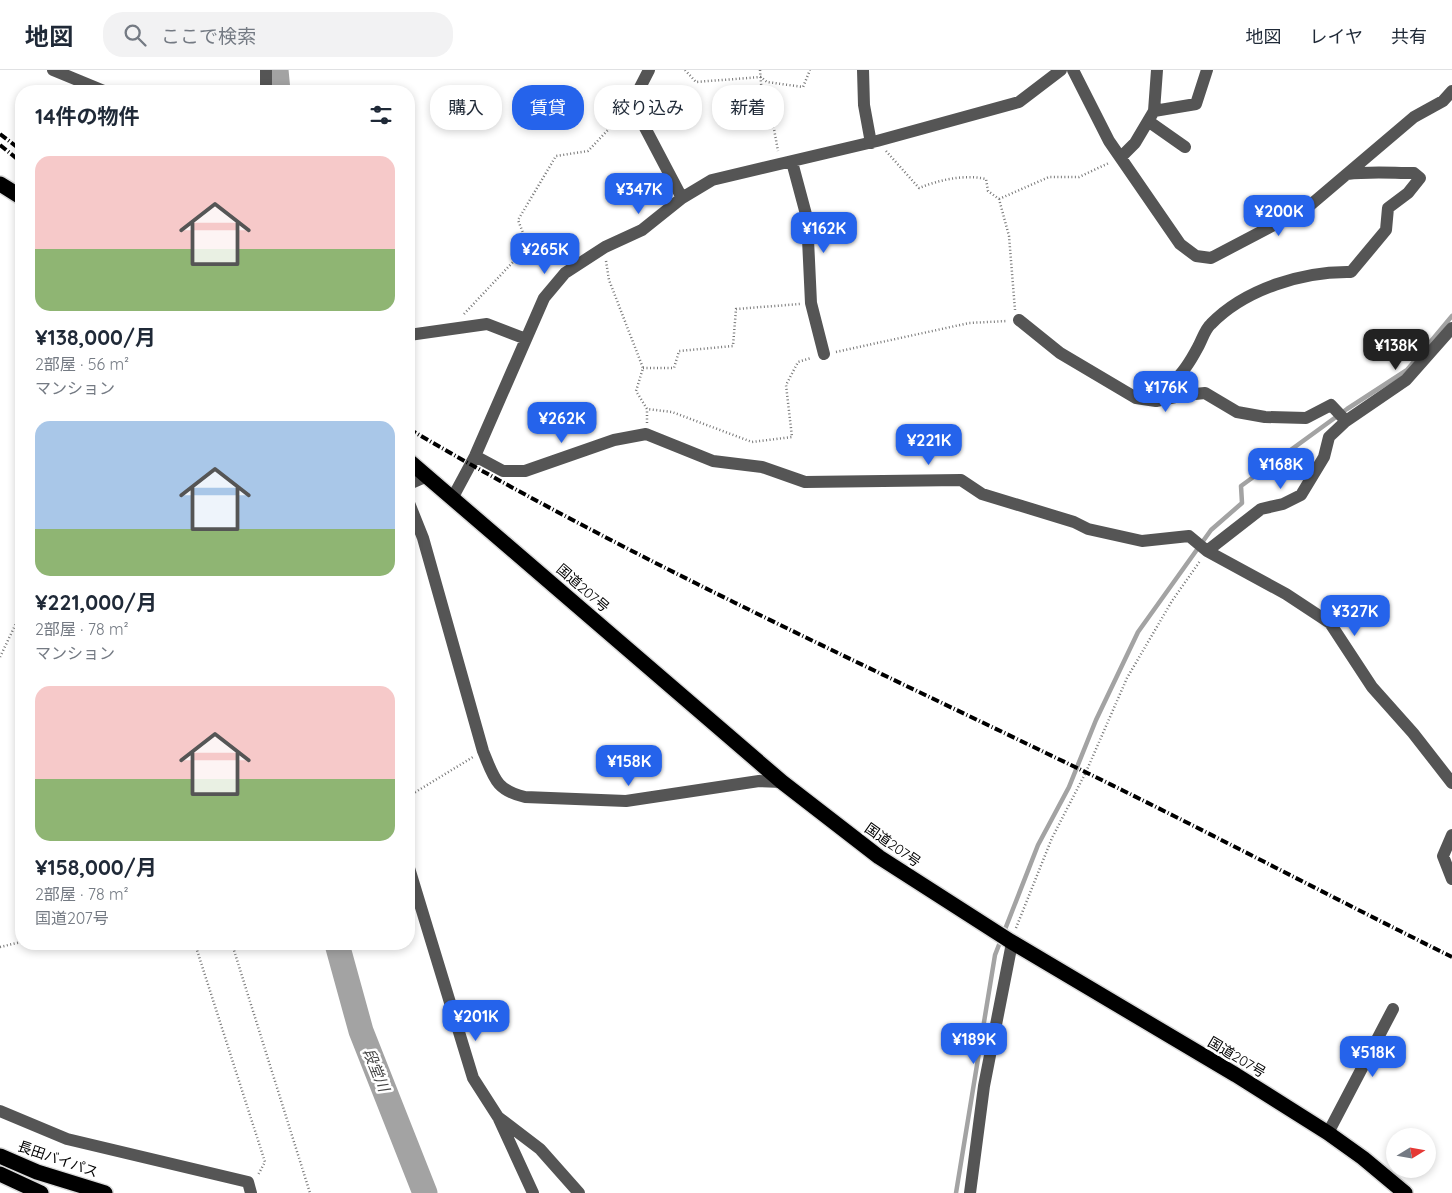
<!DOCTYPE html>
<html lang="ja">
<meta charset="utf-8">
<style>
body{margin:0;font-family:Quicksand,"Noto Sans JP",sans-serif;background:#f2f2f3;color:#1f2937;height:100vh;display:flex;flex-direction:column;font-size:19px;white-space:nowrap}
*{box-sizing:border-box;margin:0}
p{font-size:16px;color:#747a83}
.icon{flex:none;width:28px;height:28px;fill:none;stroke:currentColor;stroke-width:2;stroke-linecap:round;stroke-linejoin:round}
.map{position:relative;flex:1;overflow:hidden}
.panel{position:absolute;left:15px;top:15px;width:400px;height:865px;display:flex;flex-direction:column;background:#fff;border-radius:20px;box-shadow:0 2px 8px #0003}
.panel>*{flex:none}
.banner{position:absolute;left:430px;top:15px;width:475px;height:45px;display:flex;gap:10px}
.needle{width:32px;rotate:79deg}
.tools{position:absolute;left:1386px;top:1058px;display:grid;gap:10px}
.tools a{display:grid;place-items:center;width:50px;height:50px;border-radius:50%;background:#fff;box-shadow:0 2px 8px #0003;font-size:25px}
.price{position:absolute;translate:-50% -42px;padding:0 11px;border-radius:10px;background:#2563eb;color:#fff;font-size:16px;line-height:32px;filter:drop-shadow(0 1px 2px #0008)}
.price::after{content:'';position:absolute;left:50%;top:30px;width:15px;height:11px;margin-left:-8px;background:inherit;clip-path:polygon(0 0,100% 0,50% 100%)}
.price.selected{background:#222;color:#fff}
ul{padding:0;list-style:none}
li{display:grid;align-content:center;gap:10px;height:265px;padding:0 20px}
li span{display:grid;place-items:center;height:155px;border-radius:15px;color:#555}
li>.icon{margin-inline-start:auto}
span .icon{width:90px;height:90px;fill:#fffc;stroke-width:1}
li b{font-size:21px}
h2{display:flex;justify-content:space-between;align-items:center;height:60px;padding:0 20px;font-size:21px}
.tag{padding:0 18px;border-radius:20px;background:#fff;box-shadow:0 2px 8px #0003;font-size:18px;line-height:45px}
.tag.selected{background:#2563eb;color:#fff}
header{display:flex;align-items:center;gap:30px;box-sizing:border-box;height:70px;padding:0 25px;background:#fff;border-bottom:1px solid #e0e1e3}
header strong{font-size:24px}
nav{display:flex;gap:28px;margin-inline-start:auto;font-size:18px}
.search{width:350px;height:45px;background:#f2f2f3;display:flex;align-items:center;gap:12px;box-sizing:border-box;padding:0 18px;border-radius:20px;color:#747a83;font-size:19px}
.map>svg:first-child{display:block}
.lines{fill:none;stroke-linecap:round;stroke-linejoin:round}
.stream{stroke:#a3a3a3;stroke-width:4.5}
.river{stroke:#a3a3a3;stroke-width:25}
.highway-casing{stroke:#dbdbdb;stroke-width:18}
.path{stroke:#777;stroke-width:2.5;stroke-dasharray:1 2.5;stroke-linecap:butt}
.minor{stroke:#555;stroke-width:12}
.highway{stroke:#000;stroke-width:15}
.rail{stroke:#000;stroke-width:4;stroke-dasharray:8 2.5 1 2.5;stroke-linecap:butt}
.labels{text-anchor:middle;stroke-width:5;stroke-linejoin:round;paint-order:stroke}
.street-label{font-size:14px;fill:#000;stroke:#fff}
.water-label{font-size:15px;font-style:italic;fill:#444;stroke:#fff}
</style>
<header>
<strong>地図</strong>
<div class="search"><svg class="icon" aria-label="search" viewBox="0 0 24 24"><circle cx="10" cy="10" r="6"/><path d="M15 15l6 6"/></svg>ここで検索</div>
<nav><a>地図</a><a>レイヤ</a><a>共有</a></nav>
</header>
<div class="map">
<svg width="1452" height="1123" viewBox="0 0 1452 1123">
<rect width="100%" height="100%" fill="#fff"/>
<g class="lines">
<path class="stream" d="M956,1123L995,885L1038,775L1069,717L1096,650L1138,562L1211,460L1242,433L1241,416L1347,339L1407,300L1452,246"/>
<path class="river" d="M276,0L278,21
M337,874L361,961L425,1123"/>
<defs>
<path id="highway" d="M0,114L21,127
M409,391L782,712L879,787L1010,871L1236,1005L1328,1063L1363,1088L1405,1123
M0,1086L37,1102L105,1123
M0,1104L41,1123"/>
</defs>
<use href="#highway" class="highway-casing"/>
<path class="path" d="M685,0L696,12L761,7L767,12L803,17L810,0
M760,0L763,39L774,59L778,81
M886,81L919,118C939,110 964,104 986,109L988,121L999,129L1009,166L1015,240
M999,129L1049,107H1079L1109,93
M606,191L609,210L643,298L636,321L647,339L672,342L752,372L792,367L786,315L798,292L811,288
M464,244L528,176L518,150L556,86L588,81L623,44
M836,282L969,253L1007,251
M643,298H674L679,281L733,276L736,239L800,234
M647,353V339
M0,587L21,543
M409,726L473,687
M1016,858L1052,768L1086,702L1127,608L1172,531L1200,491
M195,874L265,1092L258,1105
M232,874L310,1123
M0,877L21,872"/>
<path class="minor" d="M53,0L104,21
M266,0V21
M649,0L632,33L682,128
M863,0L864,35L871,73
M1073,0L1109,71L1180,174L1196,186L1211,188L1308,137L1414,47L1443,31L1452,21
M1154,41L1196,34L1207,0
M1148,51L1185,77
M1121,87L1135,73L1154,41L1157,0
M792,92L807,148L811,233L824,284
M1019,250L1060,283L1136,328L1156,331L1185,325L1205,323L1237,342L1265,347L1306,348L1331,335L1346,351
M409,265L487,254L526,269
M1136,328C1172,316 1180,311 1198,277C1202,270 1205,259 1211,254C1245,219 1303,201 1351,202L1386,160L1388,138L1408,123L1420,108L1414,103C1392,103 1370,101 1347,104
M475,386L503,401H525L614,370L646,364L713,391L762,397L805,412L961,410L982,424L1074,452L1088,459L1142,471L1189,466L1207,481L1286,524L1330,553L1372,617L1413,663L1452,713
M409,414L427,406
M453,427L475,386L544,228L565,203L605,177L642,160L682,128L712,110L877,71L1019,32L1061,0
M409,433L423,468L483,681C494,707 495,720 525,727L626,731L759,711L782,712
M1207,481L1261,439L1283,434L1301,425L1324,387L1329,367L1346,351L1406,310L1452,258
M1452,765L1443,786L1452,809
M409,798L473,1008L498,1047L540,1079L579,1123
M0,1041L67,1069L248,1112L251,1123
M499,1049L533,1123
M1328,1063L1393,939
M970,1123L984,1016L1012,873"/>
<use href="#highway" class="highway"/>
<path class="rail" d="M0,64L21,80
M0,75L21,92
M409,359C615,480 833,580 1048,684C1184,749 1317,820 1452,887"/>
</g>
<g class="labels">
<g class="street-label">
<text transform="translate(583 518) rotate(41)" y="5">国道207号</text>
<text transform="translate(893 775) rotate(35)" y="5">国道207号</text>
<text transform="translate(1237 987) rotate(31)" y="5">国道207号</text>
<text transform="translate(58 1089) rotate(19)" y="5">長田バイパス</text>
</g>
<g class="water-label">
<text transform="translate(376 1000) rotate(68)" y="5">段堂川</text>
</g>
</g>
</svg>
<div class="tools">
<a><svg class="needle" viewBox="-14 -14 28 28"><path d="M0-13l5 13h-10z" fill="#e53935"/><path d="M0 13l5-13h-10z" fill="#747a83"/></svg></a>
</div>
<b class="price" style="left:639px;top:145px">¥347K</b>
<b class="price" style="left:1279px;top:167px">¥200K</b>
<b class="price" style="left:824px;top:184px">¥162K</b>
<b class="price" style="left:545px;top:205px">¥265K</b>
<b class="price selected" style="left:1396px;top:301px">¥138K</b>
<b class="price" style="left:1166px;top:343px">¥176K</b>
<b class="price" style="left:562px;top:374px">¥262K</b>
<b class="price" style="left:929px;top:396px">¥221K</b>
<b class="price" style="left:1281px;top:420px">¥168K</b>
<b class="price" style="left:1355px;top:567px">¥327K</b>
<b class="price" style="left:629px;top:717px">¥158K</b>
<b class="price" style="left:476px;top:972px">¥201K</b>
<b class="price" style="left:974px;top:995px">¥189K</b>
<b class="price" style="left:1373px;top:1008px">¥518K</b>
<div class="banner">
<a class="tag">購入</a>
<a class="tag selected">賃貸</a>
<a class="tag">絞り込み</a>
<a class="tag">新着</a>
</div>
<section class="panel">
<h2>14件の物件<svg class="icon" aria-label="filters" viewBox="0 0 24 24"><path d="M4 7h16M4 17h16"/><circle cx="9" cy="7" r="2"/><circle cx="15" cy="17" r="2"/></svg></h2>
<ul>
<li><span style="background:linear-gradient(#f6c9c9 60%,#8fb573 0)"><svg class="icon" aria-label="home" viewBox="0 0 24 24"><path d="M3 11l9-7 9 7M6 9v11h12V9"/></svg></span><div><b>¥138,000/月</b><p>2部屋 · 56 m²</p><p>マンション</p></div></li>
<li><span style="background:linear-gradient(#a9c7e8 70%,#8fb573 0)"><svg class="icon" aria-label="home" viewBox="0 0 24 24"><path d="M3 11l9-7 9 7M6 9v11h12V9"/></svg></span><div><b>¥221,000/月</b><p>2部屋 · 78 m²</p><p>マンション</p></div></li>
<li><span style="background:linear-gradient(#f6c9c9 60%,#8fb573 0)"><svg class="icon" aria-label="home" viewBox="0 0 24 24"><path d="M3 11l9-7 9 7M6 9v11h12V9"/></svg></span><div><b>¥158,000/月</b><p>2部屋 · 78 m²</p><p>国道207号</p></div></li>
</ul>
</section>
</div>
